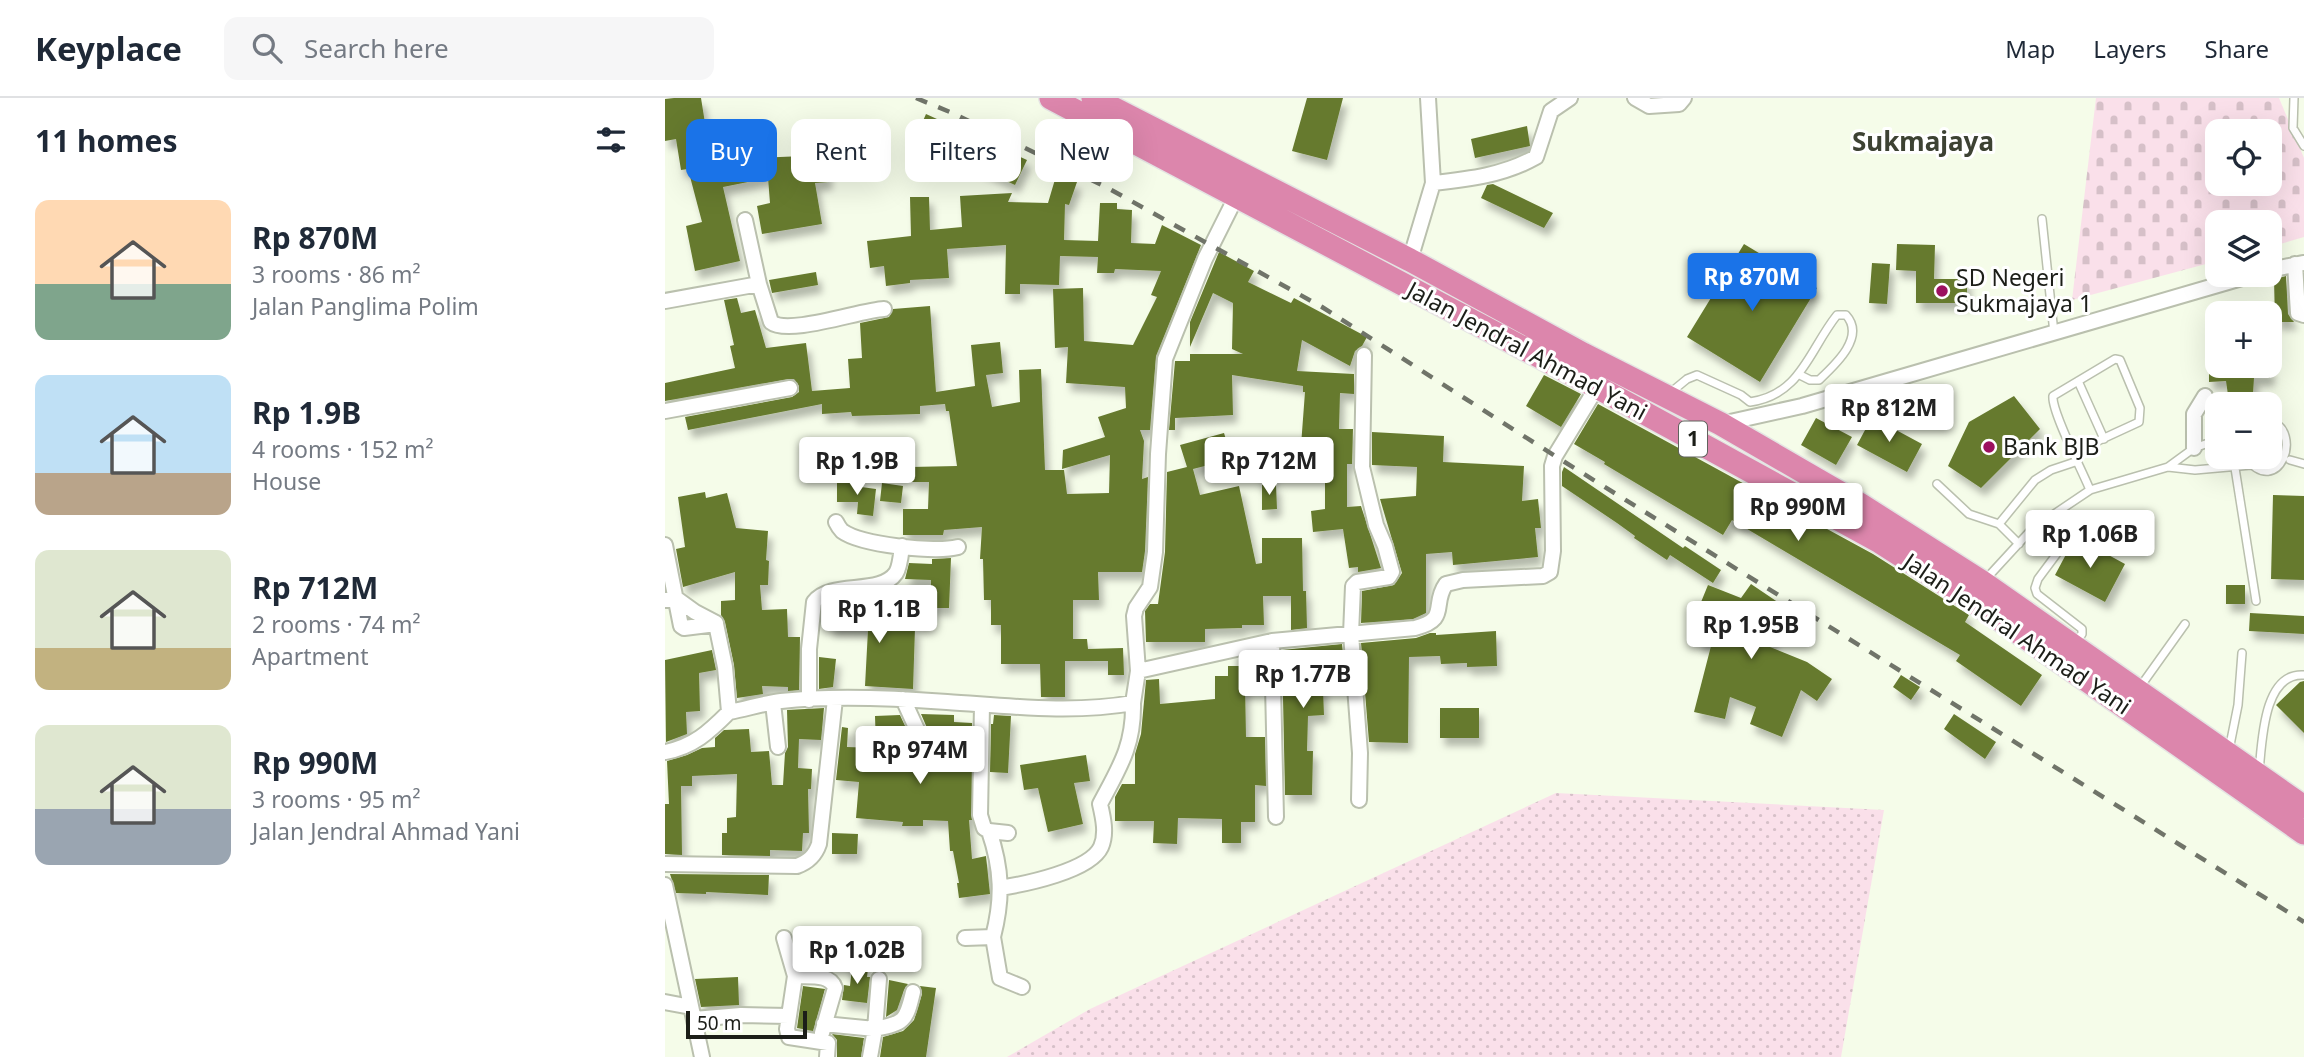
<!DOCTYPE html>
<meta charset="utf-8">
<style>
body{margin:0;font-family:"Noto Sans",sans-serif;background:#f6f6f7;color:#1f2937;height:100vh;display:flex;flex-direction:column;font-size:26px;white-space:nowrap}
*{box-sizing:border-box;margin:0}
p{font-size:23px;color:#747a83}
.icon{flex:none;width:38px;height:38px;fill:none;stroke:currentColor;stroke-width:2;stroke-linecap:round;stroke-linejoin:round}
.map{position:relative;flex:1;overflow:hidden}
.side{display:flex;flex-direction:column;background:#fff;width:665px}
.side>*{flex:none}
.guide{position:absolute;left:21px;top:21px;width:665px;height:63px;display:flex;gap:14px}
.buttons{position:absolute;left:1540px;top:21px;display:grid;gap:14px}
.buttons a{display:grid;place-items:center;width:77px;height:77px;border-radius:14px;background:#fff;box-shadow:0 7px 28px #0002;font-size:35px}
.scale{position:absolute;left:21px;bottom:18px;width:121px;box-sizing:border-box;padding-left:7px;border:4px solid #1c1e18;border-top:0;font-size:19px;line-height:24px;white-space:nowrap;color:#1c1e18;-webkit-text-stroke:5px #fff;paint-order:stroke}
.price{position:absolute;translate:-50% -60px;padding:0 16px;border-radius:7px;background:#fff;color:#222;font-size:23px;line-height:46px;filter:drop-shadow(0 2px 4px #0008)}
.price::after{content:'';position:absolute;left:50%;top:42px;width:21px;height:16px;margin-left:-10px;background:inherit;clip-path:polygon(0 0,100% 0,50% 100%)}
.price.current{background:#1a73e8;color:#fff}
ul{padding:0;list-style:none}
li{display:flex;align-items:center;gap:21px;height:175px;padding:0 35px}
li span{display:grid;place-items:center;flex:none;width:196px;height:140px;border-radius:14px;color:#555}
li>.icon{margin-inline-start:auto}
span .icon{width:84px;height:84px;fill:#fffc;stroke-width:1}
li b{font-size:30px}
h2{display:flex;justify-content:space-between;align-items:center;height:84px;padding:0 35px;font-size:30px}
.pill{padding:0 24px;border-radius:14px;background:#fff;box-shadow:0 7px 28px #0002;font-size:24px;line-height:63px}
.pill.current{background:#1a73e8;color:#fff}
header{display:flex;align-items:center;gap:42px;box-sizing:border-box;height:98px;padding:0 35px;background:#fff;border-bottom:2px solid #e0e1e3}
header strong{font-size:33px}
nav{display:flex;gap:38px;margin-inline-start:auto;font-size:24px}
.search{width:490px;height:63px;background:#f6f6f7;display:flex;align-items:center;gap:18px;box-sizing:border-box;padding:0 24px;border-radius:14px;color:#747a83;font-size:26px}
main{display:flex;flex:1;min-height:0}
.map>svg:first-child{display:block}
.grass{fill:url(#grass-dots)}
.cemetery{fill:url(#cemetery-stones);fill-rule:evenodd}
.building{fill:#667a2f;filter:url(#shadow)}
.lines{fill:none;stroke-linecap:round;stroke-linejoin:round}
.service-casing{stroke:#bac0ae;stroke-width:10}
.minor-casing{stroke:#bac0ae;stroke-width:18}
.trunk-casing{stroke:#e4e4e3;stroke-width:26}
.service{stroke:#fff;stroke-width:7}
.minor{stroke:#fff;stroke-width:14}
.trunk{stroke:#dc86ac;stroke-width:23}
.rail{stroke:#707469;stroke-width:4.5;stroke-dasharray:12 12;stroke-linecap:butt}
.poi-dot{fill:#9c105f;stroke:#fff;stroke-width:2.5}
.labels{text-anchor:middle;stroke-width:6;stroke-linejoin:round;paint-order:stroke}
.shield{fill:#fff;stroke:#60625d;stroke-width:2}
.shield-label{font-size:21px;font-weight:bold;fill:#1c1e18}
.poi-label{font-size:23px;fill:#1c1e18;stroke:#fff;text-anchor:start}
.street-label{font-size:23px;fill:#1c1e18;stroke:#fff}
.quarter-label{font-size:26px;font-weight:bold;fill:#3d4233;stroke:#fff}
</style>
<header>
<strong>Keyplace</strong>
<div class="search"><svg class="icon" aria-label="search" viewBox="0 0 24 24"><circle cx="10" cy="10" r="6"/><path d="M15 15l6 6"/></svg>Search here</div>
<nav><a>Map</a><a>Layers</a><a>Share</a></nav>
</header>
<main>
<section class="side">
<h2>11 homes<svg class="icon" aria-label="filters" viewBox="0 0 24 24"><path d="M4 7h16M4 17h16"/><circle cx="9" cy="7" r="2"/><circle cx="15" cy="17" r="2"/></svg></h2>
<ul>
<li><span style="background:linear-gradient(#ffd9b3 60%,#7fa58c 0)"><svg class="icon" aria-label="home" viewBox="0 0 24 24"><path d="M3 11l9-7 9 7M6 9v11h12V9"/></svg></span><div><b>Rp 870M</b><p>3 rooms · 86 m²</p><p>Jalan Panglima Polim</p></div></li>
<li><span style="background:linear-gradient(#bfe0f5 70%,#b9a48a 0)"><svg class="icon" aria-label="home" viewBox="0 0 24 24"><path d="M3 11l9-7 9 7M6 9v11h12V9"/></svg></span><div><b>Rp 1.9B</b><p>4 rooms · 152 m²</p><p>House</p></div></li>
<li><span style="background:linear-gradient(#dfe7d0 70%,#c2b280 0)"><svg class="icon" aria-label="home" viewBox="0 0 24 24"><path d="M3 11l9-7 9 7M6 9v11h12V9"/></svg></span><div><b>Rp 712M</b><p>2 rooms · 74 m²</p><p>Apartment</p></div></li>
<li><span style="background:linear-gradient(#dfe7d0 60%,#9aa5b1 0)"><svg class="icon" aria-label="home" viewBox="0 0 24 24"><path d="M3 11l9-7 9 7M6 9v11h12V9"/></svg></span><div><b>Rp 990M</b><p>3 rooms · 95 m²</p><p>Jalan Jendral Ahmad Yani</p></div></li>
</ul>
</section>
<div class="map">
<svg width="1639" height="959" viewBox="0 0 1639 959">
<defs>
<pattern id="grass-dots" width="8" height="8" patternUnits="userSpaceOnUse" patternTransform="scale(1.75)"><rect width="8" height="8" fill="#fae0ea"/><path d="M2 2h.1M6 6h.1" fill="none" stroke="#d6c0c8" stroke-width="1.8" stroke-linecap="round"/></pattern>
<pattern id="cemetery-stones" width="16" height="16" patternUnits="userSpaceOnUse" patternTransform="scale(1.75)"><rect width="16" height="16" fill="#fae0ea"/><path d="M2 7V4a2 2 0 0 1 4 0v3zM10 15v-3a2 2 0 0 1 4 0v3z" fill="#d6c0c8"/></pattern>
<filter id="shadow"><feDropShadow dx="4.5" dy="8" stdDeviation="3.5" flood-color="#0004"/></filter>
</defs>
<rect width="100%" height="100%" fill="#f5fce9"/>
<path class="grass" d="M891,695L1219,712L1176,959H342L425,911Z"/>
<path class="cemetery" d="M1431,0H1614L1639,60V139L1605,149V124H1552V163L1407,202ZM1552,33H1605V86H1552Z"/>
<path class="building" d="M9,0H36L43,44L48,43L52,68L92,60L161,57L163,84L150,85L157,126L97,136L92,108L105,105L103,80L58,89L75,163L30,173L21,128L37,124L23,71L16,72L11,41L0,43V1Z
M642,0H678L662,62L627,53Z
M261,16L362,62L350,87L250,41Z
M862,28L865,48L810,60L806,41Z
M391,78L412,84L404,107L400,106L399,142L433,143L435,105H452V111L467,112L466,145L490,146L497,127L536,147L491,258L485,332H475L479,343L477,381L483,379L480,453L477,474H433L434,502H408V541H422L423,551L458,550L459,577H443V563H400V599H376L375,566H336V527H326V502H319L318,461H315L317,429L279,432L278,437H238V411H263L264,384H246V369L292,368L284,313H281L280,306L255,308V316L187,318L186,314L157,316V306L23,332L20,319L127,299L134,294V288L129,281H123L0,303V285L70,270L65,248L69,247L59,202L72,200L76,215L90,212L101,250L141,245L147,293L185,290L183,261L197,260L195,225L224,219L228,211L265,208L271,294L310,288L306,247L335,244L338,275L321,277L327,309L355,304L354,272L376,271L380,372H399L402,396L444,395L445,357L397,371L398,352L440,339L433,319L461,310L460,289L401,285L403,249L390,250L388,191L418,190L419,243L468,247L492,199L486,197L496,173L450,171L449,175H432L433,159L395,158L394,187L355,186V196H340L341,147L282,151L284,180L245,182V185L221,188L219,168L205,170L202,143L246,138L245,99H264L265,132L297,129L295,98L347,95L343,104L383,105Z
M828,86L888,115L879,130L816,100L822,87Z
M1079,146L1152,190L1095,284L1022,239Z
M1232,146L1270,147L1269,181H1302V205H1251V173L1231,172Z
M554,154L589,173L583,184L626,205L629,200L702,239L697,248L690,253L685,268L637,242L632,273L689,276V296L675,295L674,331H688L687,366H682V409L696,408L716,470L693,474V469L684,470L678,431L648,434L646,413L660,411V363L635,361L640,294H638V288L567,277L568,317L510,320V332H504L510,263H525V256H578L567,251L568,205L548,195L525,249V224Z
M1207,165L1225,166L1222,206L1204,205Z
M151,174L153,187L107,195L104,182Z
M1621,178L1623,216L1629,224H1610L1609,181Z
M1544,268H1605V280H1589L1588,295L1563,297L1561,283L1544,284Z
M879,277L916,296L896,329L861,308Z
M1349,298L1375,331L1316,390L1283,368L1304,324Z
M933,306L1208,456L1304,517L1300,524L1377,577L1356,608L1291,563L1295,557L1067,422L1058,437L939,366L940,364L909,346Z
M1207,319L1257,346L1242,374L1192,347Z
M1151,320L1187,339L1171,367L1136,347Z
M707,334L779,338L778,364L859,368L857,403L873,401L876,430H870L873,459L788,467L787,454L761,456V515L748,521L696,525L697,493L729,487L737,475L715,401L751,398L752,369L707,367Z
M559,335L567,361L528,371L535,397L574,388L591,466L597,465V440H637L638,493H641L642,530L626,532V498H598L599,527H577V530L540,531V544H481L480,513L485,506H493L500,454L502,374L522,369L515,347Z
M899,369L1018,450L1020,448L1056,472L1048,485L1005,457L1002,462L969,440L970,438L952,425L897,388V374Z
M172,383H190L189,388L211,391L208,418L192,416L193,404H172Z
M217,385L238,388L236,405L215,403Z
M597,387H611L612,411L597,412Z
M40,394L41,400L62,395L71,430L103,433L101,462L104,463L103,487H95L97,512L122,511L123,539H135L134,592L123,593V589L97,588L98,596L72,600L69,567L60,524L56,517V503L70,502V474L18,489L11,451L20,449L13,399Z
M1608,397L1639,398V482L1606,481Z
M1416,442L1460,466L1440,504L1390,477L1406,447Z
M286,460L284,510H265L266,482L240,481L244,465L267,466V461Z
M1086,486L1120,509L1105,549L1142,564L1167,581L1152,603L1136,592L1117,639L1085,626L1091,609L1065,599L1060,621L1029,614L1046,548L1032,546L1039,511L1034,509L1043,487L1076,500Z
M1561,487H1580V506H1561Z
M165,505L217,508L216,529L250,530L248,591L200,588L203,532L164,531Z
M1585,515L1639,518V536L1584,533Z
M831,533L832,568L802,569V565L776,566L775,558L744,559L743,645L704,644L696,545L751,540L765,535H771V537Z
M677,546L679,565L657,566L659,617L643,618L642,653H648L647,697H620L617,552Z
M47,552L51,572L34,575L35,613L21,614L22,636L1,644L0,562Z
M598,555V587H580L581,639H600L601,688L590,687V724H576V745H557V721L513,720L512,746L488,745L489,723H450V699L457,686H470V656L476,636L481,582L494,581L495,606L550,601V578H563V568H585L584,558Z
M154,559L171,561L168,589L154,591Z
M1236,577L1255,589L1246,602L1228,589Z
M1639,583V635L1611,607L1635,584Z
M159,610L156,642L134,641L133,670L147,671L146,691H143L144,735H138L137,753L105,752V758L57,757V735H62V720L71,719L72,676L27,678V688H16L17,757L0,756V706H4L2,663L22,657L37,650L50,649V640L59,632L84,631L86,654L104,653L107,687H118L120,655L123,649L122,612Z
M775,610H814V640H775Z
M256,616L289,617V624L307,625V722H304L307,761L321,758L325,796L294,800L292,785H294L288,753H285L283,723L258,722V728H237L238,724L191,720L194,684L171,682L177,629L183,630L182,649L211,650L210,618L235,617L252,654L258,658L265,657L268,654L269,646Z
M1289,616L1331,644L1320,661L1279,631Z
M329,617L346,618L343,675L325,674L326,626H328Z
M421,657L425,683L409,685L418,726L383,734L373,690L359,692L355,667Z
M167,735L193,736L192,756H167Z
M5,776L104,777L103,797L41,794V796L11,795Z
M187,869L203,871L202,879H205L202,905L177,902L179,887L185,888Z
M73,879L74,907L36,909L30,881Z
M224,882L243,886L239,892L232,912L221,919Z
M138,888L160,891L148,933L132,930Z
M255,888L271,890L261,959H215L218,939L238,933L249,922L257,896Z
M167,936L199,940L196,959H172V942Z"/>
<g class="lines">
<defs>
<path id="service" d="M1629,0L1628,30L1639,48
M1377,121L1389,235
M1413,283L1439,341
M1005,295L1022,281L1032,277L1076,297L1085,304C1136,297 1144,252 1172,217H1181C1201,239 1170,267 1154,282H1145L1135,277
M1409,354L1474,324L1475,310L1455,262L1450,261L1388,298C1386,313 1418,374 1425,392
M1580,359C1614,403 1639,332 1605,323
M1625,362L1639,366
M1503,369L1530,372L1586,367
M1570,370L1591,503
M1272,386L1304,416L1334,426L1354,446
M1334,426L1370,382L1386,372L1413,363
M1321,481L1367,431L1425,392L1503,369L1529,350L1552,342
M1410,545L1417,536V531L1372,496L1370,490L1373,481L1402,442L1432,428
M1475,589L1520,526
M1564,652L1573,607L1577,555
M1594,674C1597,645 1598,574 1639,577"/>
<path id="minor" d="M970,0L984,8L1014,6L1019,0
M768,85C805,81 839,77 871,59L886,13L905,0
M80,122L94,186
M745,162L768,85L763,0
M1630,166L1633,215L1639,217
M1605,172L1638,165
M0,203L94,186L106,224C123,238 196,212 219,211
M0,313L125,290
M1056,326L1137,308L1587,177
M1529,350V316L1540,298
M171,424C172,426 176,432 177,433C196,447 271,455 293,449
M0,447L16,528L19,530L51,526L60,569L64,614C44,634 28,649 0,654
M0,502L12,501L30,514L51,525
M607,543L611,719
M473,573L469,518L471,510L485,489L490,454L493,356L500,261L540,161L571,99
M238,601L260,649
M144,602V551L149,504C166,482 215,498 231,475C235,469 236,456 237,448
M108,605L113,649
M317,607L315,717L319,730L324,733L343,735
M64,614C81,611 99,605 116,603C168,597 230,600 282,604C344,608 406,616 468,605L473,573L607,543L750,530C785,521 766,507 781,486L798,482L878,478L885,474L888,453L887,368L890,358L932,289
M694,702L695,655L686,536L688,488L692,484L724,479L727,474L720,448L711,427L697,369L699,257
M0,766L132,768C143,764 150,758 154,746L170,601
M0,787L37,959
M335,790C360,786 425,773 436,749C442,736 438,719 435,706C454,670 469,648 468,605
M328,839L335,880L357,889
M119,840L130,878L124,918
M300,840L328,839C338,800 337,771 324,733
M130,878C144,879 165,875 170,890L157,935
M0,904L26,909
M29,921L76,917L124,918L122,931L124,939L163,945L162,959
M159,926L210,931L214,881
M205,959L210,931C239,925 241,924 248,894"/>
<path id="trunk" d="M386,0L932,289L1215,444L1326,515L1639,735
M428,0L745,162L918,256L1056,326L1196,407L1317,484L1639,709"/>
</defs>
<use href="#service" class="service-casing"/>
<use href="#minor" class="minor-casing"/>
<use href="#trunk" class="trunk-casing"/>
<use href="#service" class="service"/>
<use href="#minor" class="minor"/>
<use href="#trunk" class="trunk"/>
<path class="rail" d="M251,0L285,14L441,89L657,209L890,358L1639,824"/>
</g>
<g class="poi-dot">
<circle cx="1277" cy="193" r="7"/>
<circle cx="1324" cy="349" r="7"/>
</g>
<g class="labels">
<rect class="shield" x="1014" y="323.5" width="28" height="35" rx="5"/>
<g class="shield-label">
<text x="1028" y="348">1</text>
</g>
<g class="poi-label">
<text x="1291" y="188">SD Negeri<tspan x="1291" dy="26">Sukmajaya 1</tspan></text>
<text x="1338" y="357">Bank BJB</text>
</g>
<g class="street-label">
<text transform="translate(862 253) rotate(28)" y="8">Jalan Jendral Ahmad Yani</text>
<text transform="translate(1352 536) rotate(34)" y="8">Jalan Jendral Ahmad Yani</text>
</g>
<g class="quarter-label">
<text x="1258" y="53">Sukmajaya</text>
</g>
</g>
</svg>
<div class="buttons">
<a><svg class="icon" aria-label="locate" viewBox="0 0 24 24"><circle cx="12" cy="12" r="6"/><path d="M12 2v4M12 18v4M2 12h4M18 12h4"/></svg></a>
<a><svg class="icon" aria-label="layers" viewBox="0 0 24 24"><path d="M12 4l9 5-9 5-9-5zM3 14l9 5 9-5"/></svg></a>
<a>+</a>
<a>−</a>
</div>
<div class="scale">50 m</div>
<b class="price current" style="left:1087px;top:215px">Rp 870M</b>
<b class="price" style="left:1224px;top:346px">Rp 812M</b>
<b class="price" style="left:192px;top:399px">Rp 1.9B</b>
<b class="price" style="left:604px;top:399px">Rp 712M</b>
<b class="price" style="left:1133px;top:445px">Rp 990M</b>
<b class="price" style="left:1425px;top:472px">Rp 1.06B</b>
<b class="price" style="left:214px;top:547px">Rp 1.1B</b>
<b class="price" style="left:1086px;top:563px">Rp 1.95B</b>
<b class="price" style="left:638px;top:612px">Rp 1.77B</b>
<b class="price" style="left:255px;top:688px">Rp 974M</b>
<b class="price" style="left:192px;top:888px">Rp 1.02B</b>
<div class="guide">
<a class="pill current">Buy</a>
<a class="pill">Rent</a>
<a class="pill">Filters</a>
<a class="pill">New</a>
</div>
</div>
</main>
